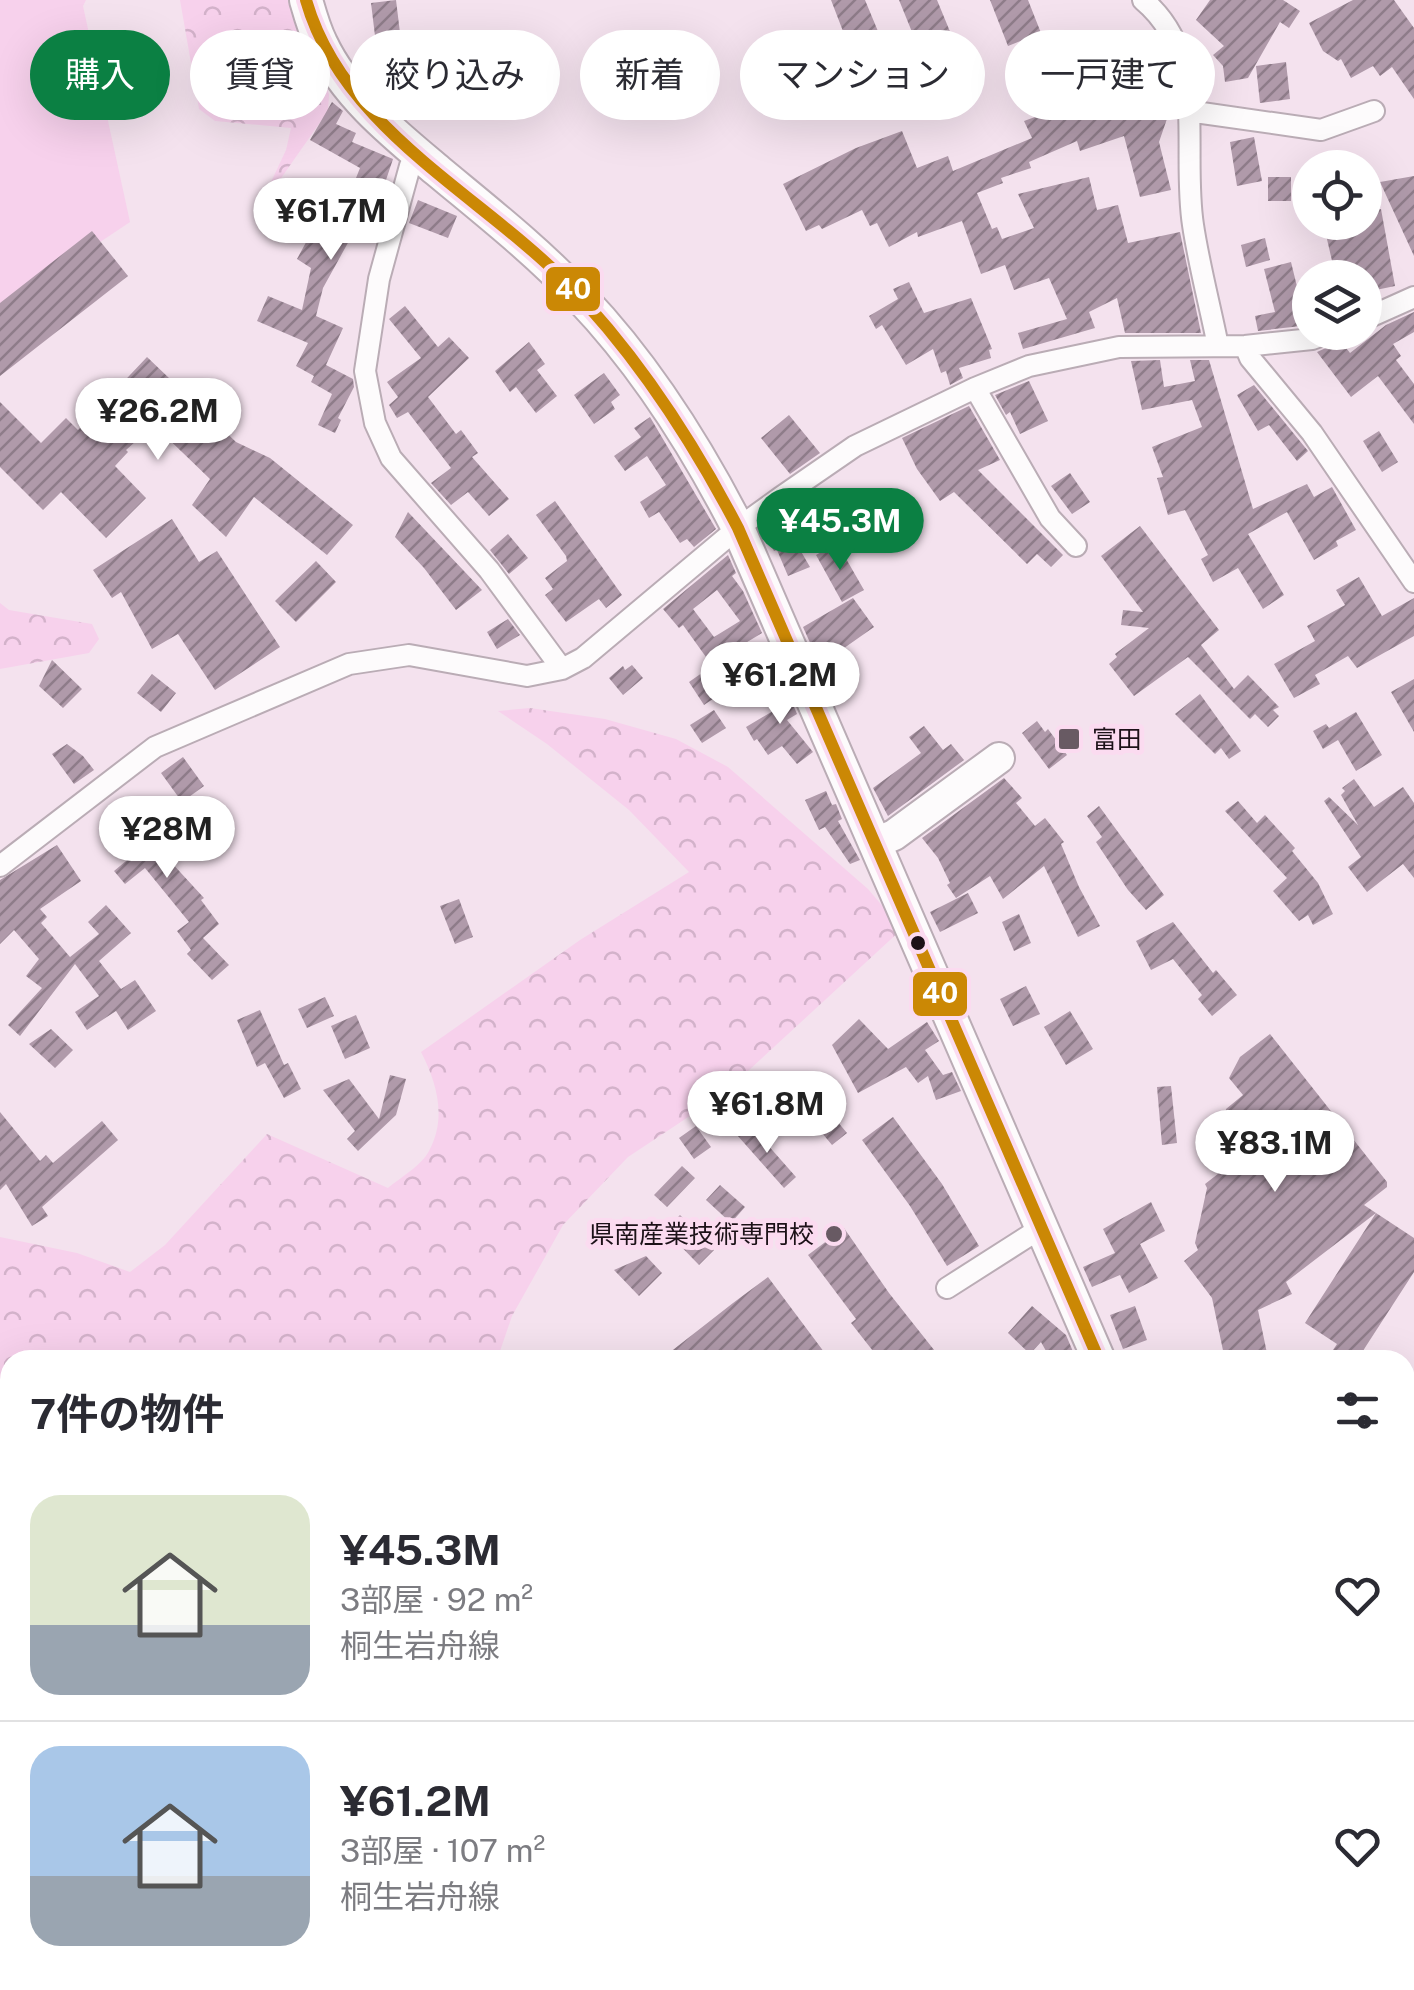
<!DOCTYPE html>
<html lang="ja">
<meta charset="utf-8">
<style>
body{margin:0;font-family:"Public Sans","Noto Sans JP",sans-serif;background:#f2f2f3;color:#2b2b33;height:100vh;display:flex;flex-direction:column;font-size:38px;white-space:nowrap}
*{box-sizing:border-box;margin:0}
p{font-size:32px;color:#7c7c81}
.icon{flex:none;width:55px;height:55px;fill:none;stroke:currentColor;stroke-width:2;stroke-linecap:round;stroke-linejoin:round}
.map{position:relative;flex:1;overflow:hidden}
.details{position:absolute;left:0px;top:1350px;width:1415px;height:640px;display:flex;flex-direction:column;background:#fff;border-radius:30px 30px 0 0;box-shadow:0 10px 40px #0002}
.details>*{flex:none}
.guide{position:absolute;left:30px;top:30px;width:1355px;height:90px;display:flex;gap:20px}
.buttons{position:absolute;left:1292px;top:150px;display:grid;gap:20px}
.buttons a{display:grid;place-items:center;width:90px;height:90px;border-radius:50%;background:#fff;box-shadow:0 10px 40px #0002;font-size:50px}
.price{position:absolute;translate:-50% -85px;padding:0 22px;border-radius:35px;background:#fff;color:#222;font-size:32px;line-height:65px;filter:drop-shadow(0 2px 5px #0008)}
.price::after{content:'';position:absolute;left:50%;top:60px;width:30px;height:22px;margin-left:-15px;background:inherit;clip-path:polygon(0 0,100% 0,50% 100%)}
.price.selected{background:#0b8043;color:#fff}
ul{padding:0;list-style:none}
li{display:flex;align-items:center;gap:30px;height:250px;padding:0 30px}
li+li{border-top:2px solid #e1e1e2}
li span{display:grid;place-items:center;flex:none;width:280px;height:200px;border-radius:30px;color:#555}
li>.icon{margin-inline-start:auto}
span .icon{width:120px;height:120px;fill:#fffc;stroke-width:1}
li b{font-size:42px}
h2{display:flex;justify-content:space-between;align-items:center;height:120px;padding:0 30px;font-size:42px}
.chip{padding:0 35px;border-radius:45px;background:#fff;box-shadow:0 10px 40px #0002;font-size:35px;line-height:90px}
.chip.selected{background:#0b8043;color:#fff}
.map>svg:first-child{display:block}
.grass{fill:#f7d1ec}
.forest{fill:url(#forest-crowns)}
.building{fill:url(#building-hatch);fill-rule:evenodd}
.lines{fill:none;stroke-linecap:round;stroke-linejoin:round}
.minor-casing{stroke:#baacb5;stroke-width:24}
.secondary-casing{stroke:#baacb5;stroke-width:34}
.primary-casing{stroke:#baacb5;stroke-width:36}
.minor{stroke:#fdfbfc;stroke-width:20}
.secondary{stroke:#fdfbfc;stroke-width:30}
.primary{stroke:#fdfbfc;stroke-width:32}
.bus-1-casing{stroke:#fbdbf0;stroke-width:20}
.bus-1{stroke:#cb8805;stroke-width:12}
.poi-dot{fill:#685a63;stroke:#fbdbf0;stroke-width:4}
.bus-dot{fill:#1c1118;stroke:#fbdbf0;stroke-width:4}
.labels{text-anchor:middle;stroke-width:10;stroke-linejoin:round;paint-order:stroke}
.poi-label{font-size:25px;fill:#1c1118;stroke:#fbdbf0;text-anchor:start}
.line-badge{stroke:#fbdbf0;stroke-width:4}
.badge-label{font-size:28px;text-anchor:middle;font-weight:bold;fill:#fff}
</style>
<div class="map">
<svg width="1414" height="1990" viewBox="0 0 1414 1990">
<defs>
<pattern id="forest-crowns" width="20" height="18" patternUnits="userSpaceOnUse" patternTransform="scale(2.5)"><rect width="20" height="18" fill="#f7d1ec"/><path d="M2 6a3 3 0 1 1 6 0M12 15a3 3 0 1 1 6 0" fill="none" stroke="#d3b2ca"/></pattern>
<pattern id="building-hatch" width="6" height="6" patternUnits="userSpaceOnUse" patternTransform="scale(2.5)"><rect width="6" height="6" fill="#b09aaa"/><path d="M-1 1l2-2M0 6l6-6M5 7l2-2" fill="none" stroke="#8e7c89"/></pattern>
</defs>
<rect width="100%" height="100%" fill="#f4e2ee"/>
<path class="grass" d="M0,0H86L83,6L130,222L0,309Z"/>
<path class="forest" d="M180,0H290L300,35L329,94L328,111L256,214L286,150L291,128L215,121L199,109Z
M0,603L9,610L92,624L99,639L89,653L0,669Z
M530,708L605,719L676,739L728,767L868,889L902,929L723,1094L628,1157L563,1225L512,1316L497,1360H10V1980H620L613,1990H0V1237L77,1253L130,1272L165,1245L267,1134L388,1188C400,1178 422,1165 429,1151C447,1118 437,1083 421,1052L580,940L689,872L629,810L547,744L498,711Z"/>
<path class="building" d="M396,0L401,41L376,44L371,3Z
M831,0H865L892,65L849,82L840,57L851,52Z
M899,0H937L958,51L925,64Z
M990,0H1028L1041,33L1008,46Z
M1210,0H1283L1300,11L1289,28L1280,22L1248,78L1225,82L1223,66L1213,55L1224,46L1196,20Z
M1353,0H1394L1414,28V99L1392,67L1380,76L1373,66L1351,78L1341,59L1338,61L1323,51L1309,23Z
M435,33L445,87L422,90L418,73H423L415,37Z
M1286,62L1290,99L1260,103L1256,66Z
M1055,94L1060,105L1091,94L1093,101L1112,94L1169,113L1159,142L1171,190L1140,197L1124,136L1080,151L1077,141L1029,162L1031,168L1001,178L1003,183L977,193L992,229L997,227L1002,239L1034,228L1018,194L1089,177L1097,210L1118,205L1128,243L1180,232L1201,333H1125L1117,298L1089,312L1095,328L1023,349L1018,333L1067,319L1049,278L1014,290L1005,265L981,274L962,221L918,237L917,232L889,247L877,223L870,226L862,210L822,229L819,225L806,231L783,184L856,148L902,131L917,168L948,156L953,171L1032,138L1024,121L1035,117L1029,105Z
M332,102L343,111L336,124L356,133L352,142L393,159L378,204L385,207L380,222L362,216L358,231L355,230L323,288L316,316L343,328L326,365L353,379L354,387L338,418L341,420L335,433L318,425L332,394L311,382L314,376L296,366L308,343L257,321L268,296L302,310L311,268L297,259L311,233L323,240L342,190L350,193L360,168L310,140Z
M1254,137L1262,181L1237,186L1230,142Z
M1414,176V256L1380,182Z
M1268,177H1291V201H1268Z
M418,200L457,216L448,238L409,223Z
M1381,209L1395,286L1371,291L1368,273L1336,278L1323,222H1365V212Z
M92,231L128,276L0,376V303Z
M1265,238L1270,260L1246,267L1241,245Z
M1291,262L1303,311H1308L1310,325L1258,331L1255,316L1275,312L1264,269Z
M909,282L924,313L971,298L992,349L989,350L991,358L959,368L963,378L950,385L946,371L941,373L933,349L906,365L882,325L876,329L869,316L898,299L893,289Z
M405,306L438,347L449,337L469,358L428,397L456,434L461,430L478,453L472,457L509,499L489,516L468,492L451,505L431,483L451,468L408,412L397,418L389,405L398,397L387,382L421,358L389,319Z
M1414,312V332L1393,344L1401,356L1396,360L1414,384V424L1378,376L1351,397L1317,352L1341,341L1350,353L1386,325Z
M529,342L545,364L537,370L557,396L536,413L516,387L510,392L495,371Z
M147,357L236,442L270,458L353,525L327,555L254,497L226,537L192,505L210,479L154,425L126,450L128,452L115,466L146,498L106,538L61,492L43,510L0,467V402L41,443L66,418L78,430Z
M1160,360L1164,387L1195,381L1190,360H1209L1253,509L1307,484L1314,497L1332,487L1356,530L1336,541L1338,546L1314,560L1287,512L1248,534L1284,595L1263,609L1238,568L1213,582L1201,559L1208,555L1185,510L1168,515L1157,478L1163,477L1152,447L1202,427L1192,400L1142,410L1131,361Z
M604,373L620,395L611,402L615,409L594,424L574,395Z
M1029,381L1048,421L1020,434L1010,412L1006,415L995,395Z
M1254,385L1308,451L1297,461L1269,425L1258,431L1237,395Z
M969,406L1000,460L978,470L1063,555L1051,567L1037,554L1027,564L954,492L940,501L917,469L902,438Z
M789,415L820,453L790,474L761,438Z
M650,417L716,529L694,547L687,539L680,543L659,512L649,518L640,502L666,485L647,456L625,471L614,456L641,437L634,428Z
M1379,431L1398,462L1382,472L1363,441Z
M1070,473L1090,502L1072,514L1051,486Z
M555,501L622,595L606,608L599,599L566,622L545,595L553,589L545,578L567,561L566,556L536,515Z
M408,512L482,590L456,610L424,568L395,537Z
M780,515L810,567L788,576L777,550L774,551L761,528Z
M172,519L199,562L217,551L280,647L215,690L178,634L152,649L121,592L112,598L93,570Z
M1140,526L1219,630L1201,645L1234,689L1248,675L1279,707L1273,710L1279,716L1268,727L1255,714L1250,719L1188,657L1134,696L1109,664L1117,657L1115,654L1149,628L1121,625L1123,610L1143,612L1101,556Z
M508,534L528,558L509,574L490,550Z
M837,543L864,590L842,602L816,555Z
M728,555L736,573L732,576L743,591L762,633L711,664L683,625L679,628L663,609ZM717,590L740,621L714,637L693,609Z
M316,561L336,582L296,622L275,601Z
M1359,577L1382,616L1414,598V636L1357,668L1348,656L1315,675L1320,684L1294,698L1274,664L1315,641L1307,626L1345,605L1336,590Z
M853,598L874,627L820,665L803,627Z
M508,619L520,635L497,649L487,632Z
M52,660L82,689L63,708L39,686Z
M719,661L735,684L704,705L689,682Z
M632,665L643,678L623,695L609,678L623,666L625,670Z
M152,674L176,693L161,712L137,693Z
M1414,679V732L1391,692Z
M784,683L797,714L787,720L813,752L797,764L782,746L768,755L757,739L754,741L746,727L773,711L764,693Z
M1200,694L1241,751L1229,759L1221,748L1215,754L1175,714Z
M714,710L726,728L702,743L690,725Z
M1356,712L1382,755L1356,771L1338,740L1323,749L1313,731L1326,724L1329,728Z
M1037,721L1045,732L1048,729L1067,755L1049,769L1022,733Z
M924,726L943,750L951,744L964,760L888,816L873,788L921,753L909,737Z
M67,744L83,756L94,770L74,784L52,754Z
M183,757L204,786L182,802L161,773Z
M1004,778L1022,798L1016,803L1035,826L1045,818L1064,842L1061,844L1079,887L1100,926L1078,937L1044,866L1003,899L990,876L956,898L947,885L950,883L938,858L922,838Z
M1354,779L1374,807L1403,787L1414,803V878L1403,864L1367,892L1348,867L1361,857L1324,801L1329,797L1358,825L1341,795L1345,791L1342,788Z
M826,791L832,805L836,804L842,819L838,821L860,860L850,864L825,827L819,830L805,800Z
M168,800L177,815L146,835L204,898L201,900L219,924L203,938L229,965L212,980L187,954L191,950L177,931L189,922L145,868L125,884L114,871L132,856L101,818L118,803L134,822Z
M1238,801L1257,823L1265,815L1295,848L1292,851L1318,883L1333,914L1313,925L1308,915L1299,921L1273,891L1287,878L1225,811Z
M1099,806L1164,895L1146,910L1128,890L1096,842L1102,837L1087,816Z
M57,845L81,881L40,909L47,917L41,923L70,957L99,934L88,922L106,905L131,933L99,961L121,989L135,980L156,1011L128,1030L116,1011L87,1030L75,1012L99,996L75,964L20,1036L8,1025L42,988L26,976L39,959L14,930L0,944V880Z
M968,893L978,913L940,932L930,912Z
M459,899L473,937L455,944L440,906Z
M1019,914L1031,943L1014,951L1002,922Z
M1173,922L1213,973L1216,970L1237,995L1212,1016L1198,999L1202,995L1173,959L1151,970L1136,941Z
M1026,986L1040,1014L1013,1026L1000,999Z
M325,997L334,1016L307,1028L298,1009Z
M260,1010L284,1065L288,1063L301,1089L284,1098L265,1063L257,1067L237,1020Z
M1070,1011L1093,1049L1066,1065L1044,1027Z
M356,1015L370,1048L345,1059L331,1026Z
M859,1019L888,1049L927,1022L939,1041L925,1050L943,1075L952,1072L961,1091L936,1100L928,1076L918,1083L906,1067L858,1093L832,1045Z
M51,1029L73,1050L55,1068L29,1044Z
M1270,1034L1387,1182V1187L1364,1205L1376,1213L1286,1282L1292,1294L1258,1310L1268,1358L1253,1360L1252,1355L1225,1360L1212,1298L1184,1261L1198,1250L1195,1243L1207,1188L1205,1184L1223,1170L1207,1150L1223,1137L1226,1109L1243,1095L1229,1078L1240,1057Z
M390,1075L406,1079L396,1115L358,1151L347,1139L355,1131L323,1090L349,1079L379,1119Z
M1171,1086L1177,1143L1162,1145L1157,1087Z
M826,1108L847,1133L832,1145L812,1121Z
M0,1112L40,1161L46,1155L53,1163L102,1121L118,1140L42,1207L48,1216L32,1226L6,1184L0,1190Z
M893,1117L942,1184L979,1246L947,1266L910,1206L862,1140Z
M750,1125L796,1177L784,1188L737,1135Z
M696,1126L711,1147L694,1159L679,1138Z
M682,1166L695,1178L667,1207L654,1195Z
M720,1185L745,1207L731,1223L706,1200Z
M1151,1202L1165,1231L1140,1244L1158,1278L1129,1293L1120,1275L1092,1287L1083,1267L1115,1253L1103,1229Z
M1376,1213L1414,1238V1272L1357,1360H1341L1331,1353L1337,1344L1305,1323Z
M680,1215L714,1250L699,1265L665,1230Z
M844,1228L889,1293L942,1360H880L851,1323L856,1319L808,1255Z
M646,1256L662,1273L639,1296L614,1270Z
M768,1277L830,1360H660L733,1303Z
M1032,1306L1066,1335L1074,1354L1063,1360H1051L1041,1342L1030,1354L1008,1333Z
M1135,1306L1147,1340L1123,1349L1110,1315Z"/>
<g class="lines">
<defs>
<path id="minor" d="M1143,0C1210,56 1181,148 1193,225C1199,265 1210,306 1218,346
M1188,111L1321,130L1374,111
M417,153L410,166L379,279L365,371L375,423L391,458L489,570L562,669
M1365,319L1414,297
M1245,346L1250,358L1312,433L1414,582
M975,388L1050,518L1076,546
M0,866L155,747L349,664L409,655L527,676L562,669L583,658L738,528L781,497L855,446L975,388L1029,366L1119,347L1245,346L1312,339L1331,332
M947,1288L1030,1235L1043,1232"/>
<path id="secondary" d="M875,843L894,835L999,758"/>
<path id="primary" d="M306,0C310,14 314,29 321,43C346,96 394,134 438,171C486,211 537,251 580,297C645,365 696,446 738,528L1099,1360
M1366,1980L1370,1990"/>
</defs>
<use href="#minor" class="minor-casing"/>
<use href="#secondary" class="secondary-casing"/>
<use href="#primary" class="primary-casing"/>
<use href="#minor" class="minor"/>
<use href="#secondary" class="secondary"/>
<use href="#primary" class="primary"/>
<defs>
<path id="bus-1" d="M306,0C342,127 476,192 564,280C636,353 691,438 738,528L1099,1360"/>
</defs>
<use href="#bus-1" class="bus-1-casing"/>
<use href="#bus-1" class="bus-1"/>
</g>
<g class="poi-dot">
<rect x="1057" y="727" width="24" height="24" rx="5"/>
<circle cx="834" cy="1234" r="10"/>
</g>
<circle class="bus-dot" cx="918" cy="943" r="9"/>
<g class="labels">
<g class="poi-label">
<text x="1092" y="748">富田</text>
<text x="814" y="1243" text-anchor="end">県南産業技術専門校</text>
</g>
</g>
<g class="line-badge">
<rect x="544" y="265" width="58" height="48" rx="10" fill="#cb8805"/>
<rect x="911" y="970" width="58" height="48" rx="10" fill="#cb8805"/>
</g>
<g class="badge-label">
<text x="573" y="299">40</text>
<text x="940" y="1003">40</text>
</g>
</svg>
<div class="buttons">
<a><svg class="icon" aria-label="locate" viewBox="0 0 24 24"><circle cx="12" cy="12" r="6"/><path d="M12 2v4M12 18v4M2 12h4M18 12h4"/></svg></a>
<a><svg class="icon" aria-label="layers" viewBox="0 0 24 24"><path d="M12 4l9 5-9 5-9-5zM3 14l9 5 9-5"/></svg></a>
</div>
<b class="price" style="left:331px;top:263px">¥61.7M</b>
<b class="price" style="left:158px;top:463px">¥26.2M</b>
<b class="price selected" style="left:840px;top:573px">¥45.3M</b>
<b class="price" style="left:780px;top:727px">¥61.2M</b>
<b class="price" style="left:167px;top:881px">¥28M</b>
<b class="price" style="left:767px;top:1156px">¥61.8M</b>
<b class="price" style="left:1275px;top:1195px">¥83.1M</b>
<div class="guide">
<a class="chip selected">購入</a>
<a class="chip">賃貸</a>
<a class="chip">絞り込み</a>
<a class="chip">新着</a>
<a class="chip">マンション</a>
<a class="chip">一戸建て</a>
</div>
<section class="details">
<h2>7件の物件<svg class="icon" aria-label="filters" viewBox="0 0 24 24"><path d="M4 7h16M4 17h16"/><circle cx="9" cy="7" r="2"/><circle cx="15" cy="17" r="2"/></svg></h2>
<ul>
<li><span style="background:linear-gradient(#dfe7d0 65%,#9aa5b1 0)"><svg class="icon" aria-label="home" viewBox="0 0 24 24"><path d="M3 11l9-7 9 7M6 9v11h12V9"/></svg></span><div><b>¥45.3M</b><p>3部屋 · 92 m²</p><p>桐生岩舟線</p></div><svg class="icon" aria-label="heart" viewBox="0 0 24 24"><path d="M12 20l-8-8c-3-5 5-10 8-4 3-6 11-1 8 4z"/></svg></li>
<li><span style="background:linear-gradient(#a9c7e8 65%,#9aa5b1 0)"><svg class="icon" aria-label="home" viewBox="0 0 24 24"><path d="M3 11l9-7 9 7M6 9v11h12V9"/></svg></span><div><b>¥61.2M</b><p>3部屋 · 107 m²</p><p>桐生岩舟線</p></div><svg class="icon" aria-label="heart" viewBox="0 0 24 24"><path d="M12 20l-8-8c-3-5 5-10 8-4 3-6 11-1 8 4z"/></svg></li>
</ul>
</section>
</div>
